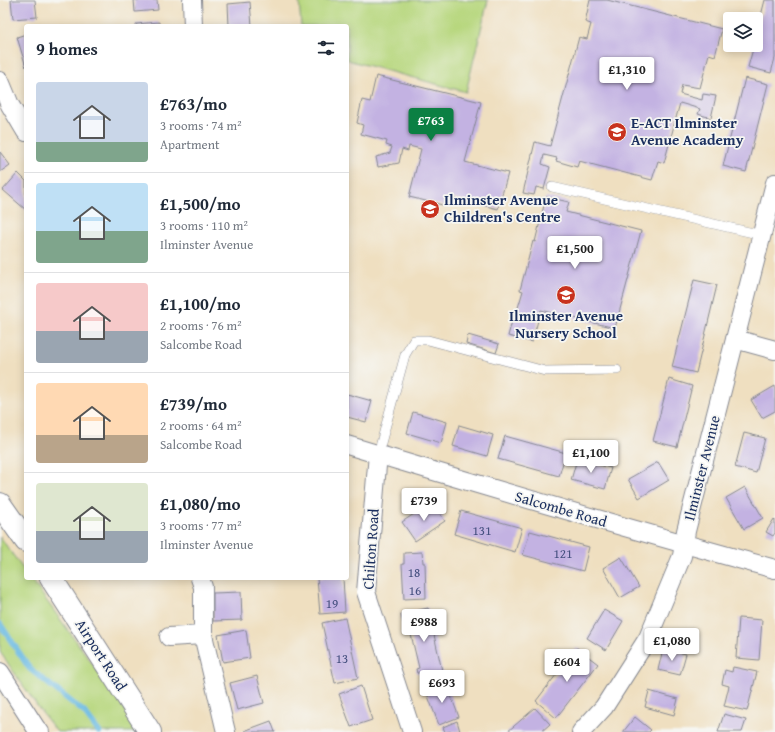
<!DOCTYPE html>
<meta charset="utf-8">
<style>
body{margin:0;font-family:"Gentium Book Plus",serif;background:#f2f2f3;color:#1f2937;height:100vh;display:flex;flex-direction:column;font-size:15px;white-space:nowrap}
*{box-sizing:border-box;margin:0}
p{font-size:13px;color:#747a83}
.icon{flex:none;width:22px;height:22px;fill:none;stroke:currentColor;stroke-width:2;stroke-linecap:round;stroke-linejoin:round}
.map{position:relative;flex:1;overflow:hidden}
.details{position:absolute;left:24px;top:24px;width:325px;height:556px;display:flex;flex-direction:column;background:#fff;border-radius:4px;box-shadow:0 2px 10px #0003}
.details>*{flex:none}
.fabs{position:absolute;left:723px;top:12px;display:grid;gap:8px}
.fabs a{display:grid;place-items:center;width:40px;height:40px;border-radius:4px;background:#fff;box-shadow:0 2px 10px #0003;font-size:20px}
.price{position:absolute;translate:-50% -34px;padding:0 9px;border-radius:4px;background:#fff;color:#222;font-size:13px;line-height:26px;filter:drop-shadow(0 1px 2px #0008)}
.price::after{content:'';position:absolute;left:50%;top:24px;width:12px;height:9px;margin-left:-6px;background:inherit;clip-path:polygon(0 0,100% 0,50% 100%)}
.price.active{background:#0b8043;color:#fff}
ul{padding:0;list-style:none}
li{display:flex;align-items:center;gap:12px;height:100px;padding:0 12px}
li+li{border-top:1px solid #e0e1e3}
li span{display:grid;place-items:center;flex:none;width:112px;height:80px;border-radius:4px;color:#555}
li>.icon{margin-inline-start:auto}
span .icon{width:48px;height:48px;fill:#fffc;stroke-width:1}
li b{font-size:17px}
h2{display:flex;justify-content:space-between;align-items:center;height:48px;padding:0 12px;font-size:17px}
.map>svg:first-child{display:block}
.green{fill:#b7d77e;stroke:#69836e}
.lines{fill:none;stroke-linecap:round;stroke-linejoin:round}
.stream{stroke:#67b9e2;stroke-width:6}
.building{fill:#c3b2e2}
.service-casing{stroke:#85878f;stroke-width:10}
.minor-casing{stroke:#85878f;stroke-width:20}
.trunk-casing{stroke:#85878f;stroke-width:24}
.service{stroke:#fff;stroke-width:9}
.minor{stroke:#fff;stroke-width:18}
.trunk{stroke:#fff;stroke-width:22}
.labels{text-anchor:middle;stroke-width:3.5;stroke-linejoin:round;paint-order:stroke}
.number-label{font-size:13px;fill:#45507f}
.poi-label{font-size:15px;font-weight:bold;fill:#1b2f5e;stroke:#f6f6f2;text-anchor:start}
.street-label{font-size:15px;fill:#1b2f5e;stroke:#f6f6f2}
</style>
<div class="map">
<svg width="775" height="732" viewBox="0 0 775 732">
<rect width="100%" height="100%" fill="#f6f6f2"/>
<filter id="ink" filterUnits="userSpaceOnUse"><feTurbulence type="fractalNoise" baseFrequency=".025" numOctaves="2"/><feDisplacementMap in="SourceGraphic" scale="8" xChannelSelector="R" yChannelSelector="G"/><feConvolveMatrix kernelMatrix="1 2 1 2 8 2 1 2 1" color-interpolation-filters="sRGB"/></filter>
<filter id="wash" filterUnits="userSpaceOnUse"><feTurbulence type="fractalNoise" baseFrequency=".012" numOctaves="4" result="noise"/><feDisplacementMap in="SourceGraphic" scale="16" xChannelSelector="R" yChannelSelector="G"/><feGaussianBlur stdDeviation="0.9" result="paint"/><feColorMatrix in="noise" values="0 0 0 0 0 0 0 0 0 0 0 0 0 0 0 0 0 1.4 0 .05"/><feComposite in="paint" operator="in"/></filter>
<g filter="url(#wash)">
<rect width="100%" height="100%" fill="#efdfc0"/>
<path class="green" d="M299,0H488L466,92L351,61L347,59V26H301Z
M0,537L26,573V578H30L122,704L137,732H57L40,710L0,652Z"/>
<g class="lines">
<path class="stream" d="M0,624L30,669L84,712L99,732"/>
</g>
<g id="blocks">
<path class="building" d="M11,0H35L37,17L13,19Z
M134,0H157L158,10L135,12Z
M590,0H607L722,29L715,56L709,54L700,88L682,85L680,94L702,100L703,94L716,96L711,118L698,114L700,109L680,103L664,163L658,161L652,180L579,161L577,167L556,161L557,158L544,155L542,164L550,167L544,189L536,187L534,195L523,193L535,142L550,146L579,37L587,39L591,24L585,22Z
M765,0H775V58L771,73L748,67L754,45H756V35Z
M250,2L252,26H229L228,4Z
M159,22V26H136V24Z
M26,34V67L17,37Z
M376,76L481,102L465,162L508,173L498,209L449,197L447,206L409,197L421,149L409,146L408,151L402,149L399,163L378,167L376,157L390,153L392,147L386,145L387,141L361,134L363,125L357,123L362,100L370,102Z
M745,78L768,84L746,172L723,166Z
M0,152L10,165L0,172Z
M18,173L26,181V210L3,190Z
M546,197L569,202L566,212L641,231L615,328L541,310L532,342L508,336L515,310L517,311L523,291L520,290L533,241L535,242Z
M694,280L717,285L696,373L672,367Z
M468,335L499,344L496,353L466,344Z
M669,379L692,386L677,447L653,441Z
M775,386V411L762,418L751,400Z
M347,394L372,401L366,422L347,417Z
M413,412L447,422L441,443L407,433Z
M459,425L493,435L487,456L453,446Z
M744,433L765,438L756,473L735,467Z
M505,436L566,453L559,476L498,459Z
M577,459L611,468L605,489L571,480Z
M658,462L669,480L639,498L628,479Z
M745,487L763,518L744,529L726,498Z
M432,502L445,521L415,541L402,522Z
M461,511L522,528L515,552L454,534Z
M774,519L775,520V533L773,536L766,532Z
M530,531L589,547L583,571L523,555Z
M422,552L423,563H425L426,598L404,599L402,564H404V553Z
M621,557L639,587L620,598L603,568Z
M317,578H343L345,612L320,614Z
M241,592L242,620L213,621V593Z
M428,608L443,675L421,680L420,673H417L416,669L419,668L408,622L403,623L401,615L407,614L406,613Z
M604,610L623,621L606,650L587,638Z
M345,618L358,678L335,683L322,623Z
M739,618L762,620L759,660L736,658Z
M246,630L250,658L223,662L218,635Z
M577,648L598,664L556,718L536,701Z
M663,649L686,654L680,675L658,670Z
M733,667L757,672L747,711L724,706L729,686L722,684L725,670L732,672Z
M257,676L264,703L237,710L230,683Z
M446,683L459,717L439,725L426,691Z
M361,686L372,720L351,727L339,694Z
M649,691L678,699L674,715L645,707Z
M535,708L550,724L541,732H507Z
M724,714L746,720L742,732H718Z
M635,717L651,730L649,732H623Z
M271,721L275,732H245L244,731Z
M457,721L460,731L445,732L443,727Z"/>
</g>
</g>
<g filter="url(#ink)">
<use href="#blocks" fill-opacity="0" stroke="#85878f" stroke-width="1"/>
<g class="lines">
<defs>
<path id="service" d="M552,187L762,235
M378,454L405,355L414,340H428L545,371L617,370"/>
<path id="minor" d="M192,0L193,26
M0,81L10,105L26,132
M735,339L775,350
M347,445C489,488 632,530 775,569
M378,454L366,592L412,732
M200,578L203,587V635L226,732
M169,637L203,635
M0,672L36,728L40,732
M581,732L604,707L648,638L682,556L686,531L775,183"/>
<path id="trunk" d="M0,504L26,541
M51,578L150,732"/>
</defs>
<use href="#service" class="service-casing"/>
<use href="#minor" class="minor-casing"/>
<use href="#trunk" class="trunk-casing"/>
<use href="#service" class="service"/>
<use href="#minor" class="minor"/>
<use href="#trunk" class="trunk"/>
</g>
</g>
<defs>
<symbol id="school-disc" viewBox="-11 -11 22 22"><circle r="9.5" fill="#c8321e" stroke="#f6f6f2"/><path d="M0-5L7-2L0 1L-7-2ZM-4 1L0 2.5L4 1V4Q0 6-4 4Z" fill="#fff"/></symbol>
</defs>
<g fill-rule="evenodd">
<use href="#school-disc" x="606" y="121" width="22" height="22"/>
<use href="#school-disc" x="419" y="198" width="22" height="22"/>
<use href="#school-disc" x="555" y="284" width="22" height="22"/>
</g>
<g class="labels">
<g class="number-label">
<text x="482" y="535">131</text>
<text x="563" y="558">121</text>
<text x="414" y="577">18</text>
<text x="415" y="595">16</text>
<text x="332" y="608">19</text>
<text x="342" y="663">13</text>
</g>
<g class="poi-label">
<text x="631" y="128">E-ACT Ilminster<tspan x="631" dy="17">Avenue Academy</tspan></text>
<text x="444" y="205">Ilminster Avenue<tspan x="444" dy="17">Children's Centre</tspan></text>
<text x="566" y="321" text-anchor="middle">Ilminster Avenue<tspan x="566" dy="17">Nursery School</tspan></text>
</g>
<g class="street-label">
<text transform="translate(702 468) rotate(-76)" y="5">Ilminster Avenue</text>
<text transform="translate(561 509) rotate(16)" y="5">Salcombe Road</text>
<text transform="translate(371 549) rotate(-86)" y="5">Chilton Road</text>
<text transform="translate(101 655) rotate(57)" y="5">Airport Road</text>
</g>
</g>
</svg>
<div class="fabs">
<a><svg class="icon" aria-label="layers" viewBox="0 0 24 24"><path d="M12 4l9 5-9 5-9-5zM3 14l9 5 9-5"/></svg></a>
</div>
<b class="price" style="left:627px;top:91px">£1,310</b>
<b class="price active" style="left:431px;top:142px">£763</b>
<b class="price" style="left:575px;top:270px">£1,500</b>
<b class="price" style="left:591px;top:474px">£1,100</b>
<b class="price" style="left:424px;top:522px">£739</b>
<b class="price" style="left:424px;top:643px">£988</b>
<b class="price" style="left:672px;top:662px">£1,080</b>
<b class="price" style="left:567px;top:683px">£604</b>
<b class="price" style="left:442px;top:704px">£693</b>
<section class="details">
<h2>9 homes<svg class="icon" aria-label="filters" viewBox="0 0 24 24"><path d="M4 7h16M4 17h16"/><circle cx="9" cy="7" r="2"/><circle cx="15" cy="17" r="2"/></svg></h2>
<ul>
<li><span style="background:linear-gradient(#c9d6e8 75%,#7fa58c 0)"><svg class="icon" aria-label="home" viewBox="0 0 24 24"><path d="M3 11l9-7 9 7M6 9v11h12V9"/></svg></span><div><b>£763/mo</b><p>3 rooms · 74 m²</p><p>Apartment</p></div></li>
<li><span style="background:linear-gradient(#bfe0f5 60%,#7fa58c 0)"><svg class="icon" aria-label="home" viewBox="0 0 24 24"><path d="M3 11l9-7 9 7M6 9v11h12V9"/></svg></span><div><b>£1,500/mo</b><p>3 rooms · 110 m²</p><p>Ilminster Avenue</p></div></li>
<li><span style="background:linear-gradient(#f6c9c9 60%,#9aa5b1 0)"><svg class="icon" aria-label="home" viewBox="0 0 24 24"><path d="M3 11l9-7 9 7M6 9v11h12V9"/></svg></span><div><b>£1,100/mo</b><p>2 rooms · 76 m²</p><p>Salcombe Road</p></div></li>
<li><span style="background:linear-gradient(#ffd9b3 65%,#b9a48a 0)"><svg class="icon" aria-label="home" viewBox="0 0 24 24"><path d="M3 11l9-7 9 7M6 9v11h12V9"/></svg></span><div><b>£739/mo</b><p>2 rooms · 64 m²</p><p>Salcombe Road</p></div></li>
<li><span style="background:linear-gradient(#dfe7d0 60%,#9aa5b1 0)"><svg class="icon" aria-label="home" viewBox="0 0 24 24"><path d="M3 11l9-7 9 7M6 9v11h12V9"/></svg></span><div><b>£1,080/mo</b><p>3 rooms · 77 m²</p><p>Ilminster Avenue</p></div></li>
</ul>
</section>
</div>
